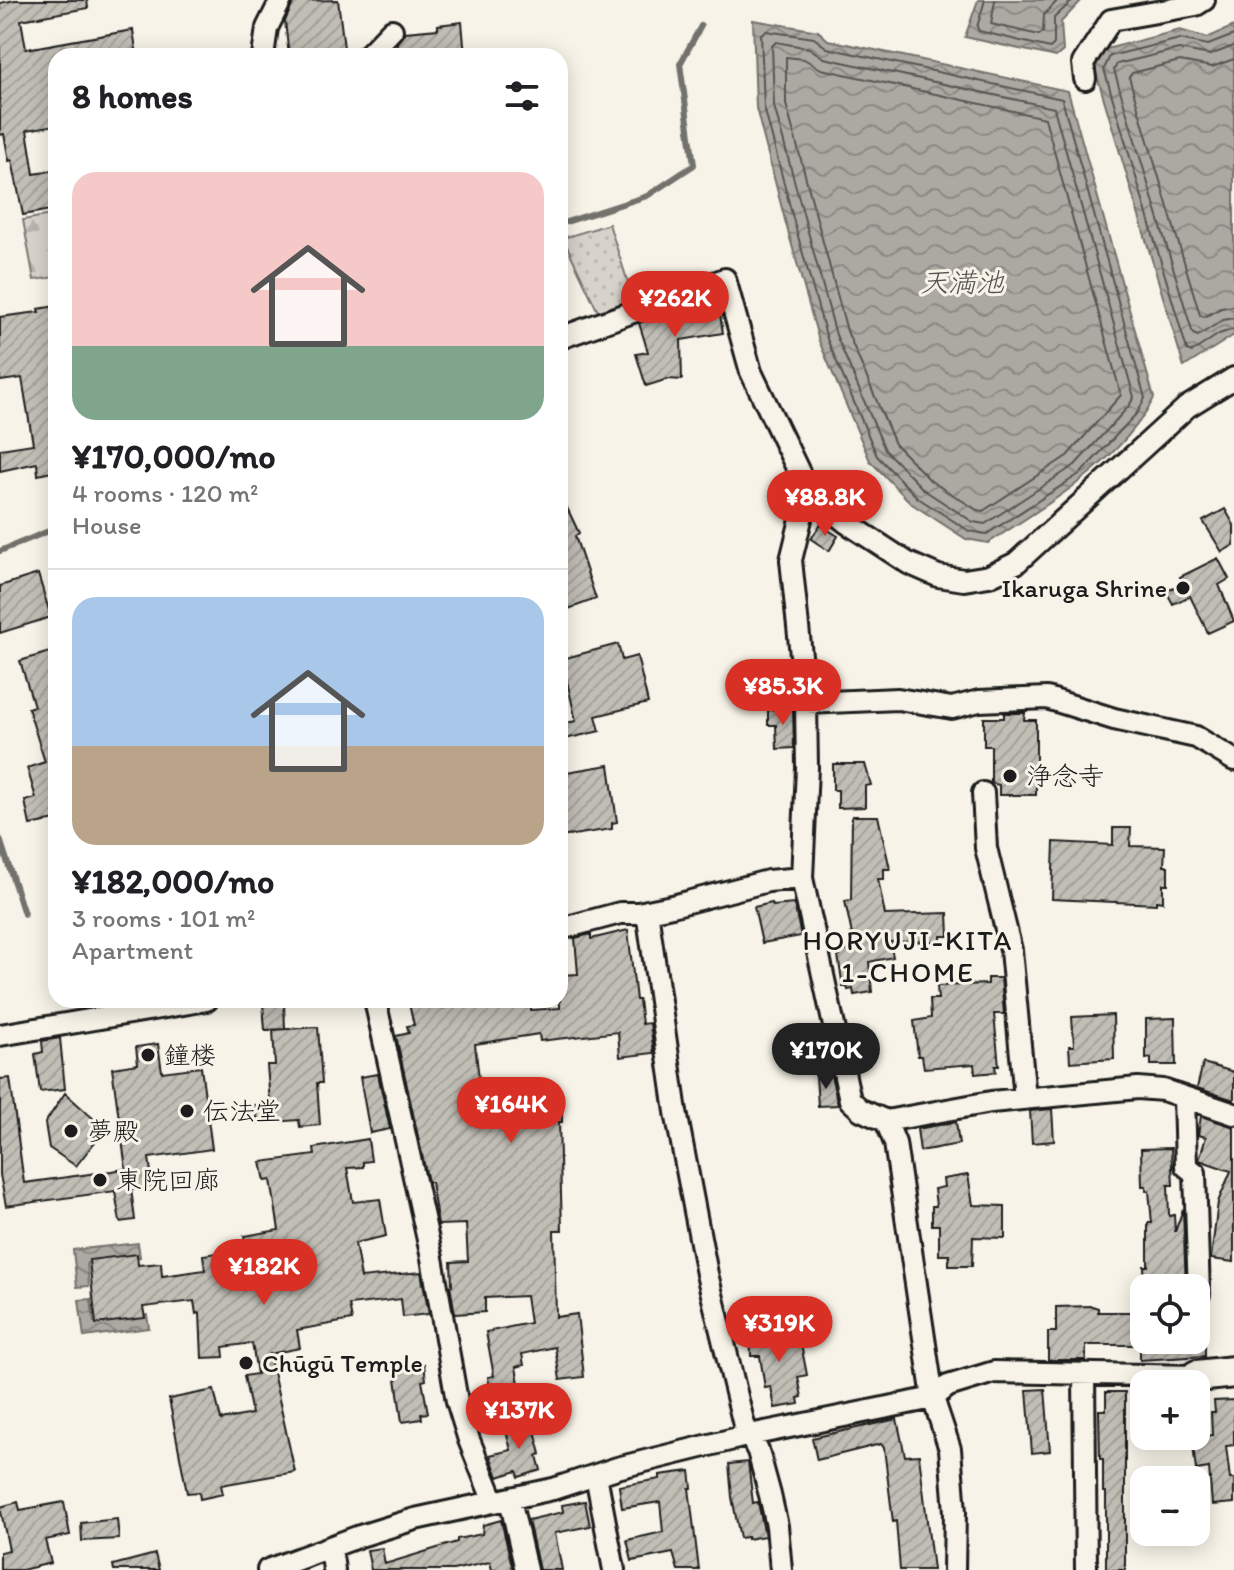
<!DOCTYPE html>
<meta charset="utf-8">
<style>
body{margin:0;font-family:Itim,"Klee One",sans-serif;background:#f2f2f2;color:#202124;height:100vh;display:flex;flex-direction:column;font-size:30px;white-space:nowrap}
*{box-sizing:border-box;margin:0}
p{font-size:26px;color:#757577}
.icon{flex:none;width:44px;height:44px;fill:none;stroke:currentColor;stroke-width:2;stroke-linecap:round;stroke-linejoin:round}
.map{position:relative;flex:1;overflow:hidden}
.sheet{position:absolute;left:48px;top:48px;width:520px;height:960px;display:flex;flex-direction:column;background:#fff;border-radius:24px;box-shadow:0 4px 20px #0003}
.sheet>*{flex:none}
.controls{position:absolute;left:1130px;top:1274px;display:grid;gap:16px}
.controls a{display:grid;place-items:center;width:80px;height:80px;border-radius:16px;background:#fff;box-shadow:0 4px 20px #0003;font-size:40px}
.price{position:absolute;translate:-50% -68px;padding:0 18px;border-radius:28px;background:#d93025;color:#fff;font-size:26px;line-height:52px;filter:drop-shadow(0 2px 4px #0008)}
.price::after{content:'';position:absolute;left:50%;top:48px;width:24px;height:18px;margin-left:-12px;background:inherit;clip-path:polygon(0 0,100% 0,50% 100%)}
.price.active{background:#222;color:#fff}
ul{padding:0;list-style:none}
li{display:grid;align-content:center;gap:16px;height:424px;padding:0 24px}
li+li{border-top:2px solid #e0e0e0}
li span{display:grid;place-items:center;height:248px;border-radius:24px;color:#555}
li>.icon{margin-inline-start:auto}
span .icon{width:144px;height:144px;fill:#fffc;stroke-width:1}
li b{font-size:34px}
h2{display:flex;justify-content:space-between;align-items:center;height:96px;padding:0 24px;font-size:34px}
.map>svg:first-child{display:block}
.green{fill:url(#green-dots);stroke:#7a7874;stroke-width:2}
.forest{fill:url(#forest-firs);stroke:#7a7874;stroke-width:2}
.water{fill:url(#water-waves);stroke:#72716c;stroke-width:2}
.lines{fill:none;stroke-linecap:round;stroke-linejoin:round}
.shore{stroke:#565452;stroke-width:2}
.stream{stroke:#72716c;stroke-width:6}
.building{fill:url(#building-hatch);stroke:#1c1c1c;stroke-width:2}
.street-casing{stroke:#1c1c1c;stroke-width:26}
.secondary-casing{stroke:#1c1c1c;stroke-width:36}
.street{stroke:#f7f3e8;stroke-width:20}
.secondary{stroke:#f7f3e8;stroke-width:30}
.poi-dot{fill:#1c1c1c;stroke:#f7f3e8;stroke-width:3}
.labels{text-anchor:middle;stroke-width:6;stroke-linejoin:round;paint-order:stroke}
.poi-label{font-size:26px;fill:#1c1c1c;stroke:#f7f3e8;text-anchor:start}
.water-label{font-size:28px;font-style:italic;fill:#565452;stroke:#f7f3e8}
.neighbourhood-label{font-size:28px;letter-spacing:2px;fill:#1c1c1c;stroke:#f7f3e8}
</style>
<div class="map">
<svg width="1234" height="1570" viewBox="0 0 1234 1570">
<defs>
<pattern id="green-dots" width="8" height="8" patternUnits="userSpaceOnUse" patternTransform="scale(2)"><rect width="8" height="8" fill="#d7d3cb"/><path d="M2 2h.1M6 6h.1" fill="none" stroke="#b8b5ae" stroke-width="1.8" stroke-linecap="round"/></pattern>
<pattern id="forest-firs" width="22" height="20" patternUnits="userSpaceOnUse" patternTransform="scale(2)"><rect width="22" height="20" fill="#d7d3cb"/><path d="M5 1l3.5 6h-7zM16 11l3.5 6h-7z" fill="#b8b5ae"/></pattern>
<pattern id="water-waves" width="16" height="10" patternUnits="userSpaceOnUse" patternTransform="scale(2)"><rect width="16" height="10" fill="#aca9a2"/><path d="M0 5q4-4 8 0t8 0" fill="none" stroke="#8b8983"/></pattern>
<pattern id="building-hatch" width="6" height="6" patternUnits="userSpaceOnUse" patternTransform="scale(2)"><rect width="6" height="6" fill="#c0beb5"/><path d="M-1 1l2-2M0 6l6-6M5 7l2-2" fill="none" stroke="#a4a39b"/></pattern>
</defs>
<rect width="100%" height="100%" fill="#f7f3e8"/>
<filter id="ink" filterUnits="userSpaceOnUse"><feTurbulence type="fractalNoise" baseFrequency=".0125" numOctaves="2"/><feDisplacementMap in="SourceGraphic" scale="16" xChannelSelector="R" yChannelSelector="G"/><feConvolveMatrix kernelMatrix="1 2 1 2 8 2 1 2 1" color-interpolation-filters="sRGB"/></filter>
<g filter="url(#ink)">
<path class="green" d="M609,224L634,301L599,314L563,238Z"/>
<path class="forest" d="M56,214V277L34,280L23,220Z"/>
<path class="water" d="M978,0H1082L1061,22L1063,51L1056,57L965,37Z
M753,20L818,31L828,40L1068,91L1154,398C1119,464 1048,504 988,543L966,539L912,504L870,461L819,341L786,224L756,108Z
M1234,26V335L1184,367L1095,69L1102,50L1180,30L1207,38Z
M138,1243L140,1257L87,1263L89,1286L77,1287L73,1250Z
M91,1299L94,1322L147,1315L149,1328L84,1337L79,1300Z"/>
<g class="lines">
<path class="shore" d="M985,0L977,27L979,31L1050,48L1054,44V18L1073,0
M995,0L991,24L1039,35L1043,32L1044,15L1058,0
M766,31L814,38L827,48L1062,99L1145,398L1138,412L1081,473L987,534L969,531L918,498L877,456L827,339L794,222L764,107L761,34Z
M1234,35L1208,45L1180,39L1110,56L1104,69L1187,350L1192,352L1219,334L1234,329
M776,42L809,48L824,58L1054,108L1134,397L1129,406L1075,465L985,524L973,522L924,490L885,450L836,335L774,106L772,46Z
M1234,46L1210,55L1179,49L1117,64L1114,70L1193,334L1198,336L1223,320L1234,318
M786,57L804,59L821,69L1045,118L1121,395L1067,456L983,511L977,510L931,481L895,444L847,331L786,104Z
M1234,59L1212,67L1180,61L1132,73L1129,77L1200,315L1204,317L1221,308L1234,306"/>
<path class="stream" d="M560,224L647,196L694,165L680,64L701,26
M0,551L56,528
M0,839L24,914"/>
</g>
<path class="building" d="M15,0H87L88,8L21,20L26,49L133,30L137,56H56V125L27,130L34,174L56,170V209L23,215L12,160L9,161L4,134L0,135V3Z
M338,0L345,56H289L285,21L294,1Z
M462,22L465,56H399L397,43L405,32L438,29V25Z
M717,297L723,333L681,340L682,380L668,379L646,386L636,354L648,352L639,323Z
M56,306V471L38,475L37,463L0,471V449L33,444L22,378L0,381V317L39,312L38,309Z
M560,493L579,533L575,536L596,599L560,612Z
M1225,509L1234,525V545L1222,552L1203,521Z
M820,525L838,536L829,551L811,539Z
M1218,558L1229,579L1219,585L1234,621L1208,633L1190,596L1173,604L1166,591L1183,583L1180,577Z
M38,574L51,617L0,633V586Z
M618,644L622,660L637,656L648,703L596,716L600,731L565,739L561,724L576,721L562,659Z
M56,650V820L30,825L25,801L36,798L27,768L45,762L28,708L34,706L20,661Z
M793,709L794,748L777,749L776,725H768V710Z
M1004,713H1025L1024,720H1036V795H999V785L991,783V746H984V718H1004Z
M833,764H865L871,785L865,786V807L838,808V790H833Z
M609,765L617,822L612,823V829L560,837V773Z
M852,816H878L890,869H884V879H878L885,915L948,913L949,936H941V941L890,942L893,957L869,962L872,992L854,995L853,989L848,990L847,987H843L838,956H840V952L855,949L845,901L851,900Z
M1113,828H1131L1130,846L1165,847L1164,866H1168V884H1163V902L1156,901V904L1052,899L1054,842L1113,845Z
M772,903L773,906L794,904L801,936L762,943L754,907Z
M628,930L636,1000H639L642,1024L650,1023L654,1053L620,1057L618,1032L540,1041L539,1034L475,1044L484,1122H522L521,1096L562,1097V1122H559L562,1230H554L556,1317L577,1314L584,1377L560,1380L555,1347L522,1354L524,1365L516,1367L520,1389L491,1395L488,1377L494,1376L486,1332L530,1323L526,1296L485,1298V1312L455,1314L450,1286H452L451,1262L468,1261L466,1224L438,1225L431,1182H428L396,1036L409,1033L407,1026L414,1025L408,1000H442L443,1008L477,1000H530L531,1010L560,1008V975L578,974L575,938L591,934V939Z
M988,978H1001L1004,1014H994L999,1066H995L996,1072L975,1074L974,1064L924,1068L922,1056H918L914,1021L931,1018L930,999H938L937,986L988,984Z
M284,1003L285,1029L265,1030L263,1004Z
M1113,1015L1114,1059L1070,1062L1069,1046H1074L1072,1017Z
M1175,1018L1176,1065H1151V1058L1146,1059V1019Z
M318,1027L322,1083H317L320,1125L300,1127L299,1120L258,1123L255,1105L270,1103L267,1065H275L273,1030Z
M60,1038L65,1089L40,1092L35,1054L43,1052L42,1041Z
M158,1044L162,1072L201,1067L212,1149L149,1158L153,1186L131,1189L135,1220L120,1222L115,1191L6,1206L0,1175V1079L10,1078L24,1183L126,1169L112,1068L138,1064L136,1047Z
M1203,1063L1234,1072V1100L1197,1088Z
M378,1074L390,1129L370,1133L360,1077Z
M831,1075L838,1105L818,1106L816,1076Z
M65,1093L105,1129L76,1166L49,1148L45,1123Z
M1052,1109L1054,1141L1032,1143L1030,1111Z
M1201,1116L1234,1127V1262L1211,1259L1218,1202L1231,1171L1199,1160L1206,1137L1198,1135Z
M956,1122L959,1144L920,1151L917,1129Z
M368,1139L371,1161L363,1162V1167L347,1168L353,1202L380,1199L386,1236L355,1243L361,1278L421,1272L429,1314L403,1317L401,1299L349,1305L352,1320L297,1330L300,1348L269,1354L295,1472L221,1485L223,1494L200,1499L199,1492L187,1493L169,1399L214,1390L221,1420L252,1414L244,1376L257,1374L252,1343L223,1347L224,1357L202,1358L200,1313L196,1314L194,1301L143,1307L145,1318L96,1324L89,1260L137,1254L138,1265L161,1263L162,1276L205,1270L203,1255L246,1249L244,1236L279,1230L271,1180L265,1181L261,1162L315,1155L314,1148Z
M1171,1148L1173,1185H1168L1169,1216L1174,1215L1175,1232L1183,1209L1186,1288H1145L1144,1266H1148V1223H1152L1149,1191H1146V1186H1142L1141,1149Z
M968,1175L973,1205L1005,1206V1238L973,1237L972,1266H949V1255H939V1225H932V1206H936L934,1189L944,1187L943,1179Z
M1092,1306L1098,1308V1312H1132V1322H1144V1340H1205V1356L1140,1360V1345H1086V1360H1048V1332H1056V1307Z
M777,1325L778,1340L800,1339L807,1375L798,1377L802,1397L798,1398L799,1404L775,1408L771,1387L765,1388L760,1356H751L750,1327Z
M409,1362L410,1367L424,1364L426,1380L422,1381L428,1413L421,1414L422,1419L402,1422L394,1364Z
M1045,1389L1050,1451L1032,1453L1027,1390Z
M1106,1392H1125V1570H1106V1492H1103V1459H1100L1099,1410H1106Z
M1234,1400V1445L1226,1446L1230,1479H1234V1503L1212,1505L1209,1468L1196,1470L1192,1437L1212,1435L1211,1412H1215L1214,1401Z
M526,1418L529,1428L534,1427L541,1454L537,1456L541,1470L519,1477L517,1471L498,1477L490,1455L511,1450L504,1424Z
M897,1419L905,1456L919,1455L933,1570H900L896,1521L893,1522L884,1448L881,1444L817,1460L812,1438Z
M748,1462L753,1503L758,1502L765,1536L747,1539V1537L740,1538L732,1497L729,1464Z
M690,1471L692,1488H689L699,1570H678L673,1553L632,1561L627,1540L663,1532L660,1502L622,1508L619,1486L660,1479V1475Z
M585,1501L590,1526L555,1533L562,1570H539L528,1520L563,1512L562,1505Z
M18,1502L20,1510L64,1502L70,1535L45,1540L51,1563L22,1570H0V1552L9,1550L0,1507Z
M117,1519L119,1539L82,1541L81,1523Z
M501,1520L513,1570H492L490,1562L453,1570H371L367,1550L382,1548L385,1564L457,1542V1539L482,1534L483,1525Z
M155,1554L159,1570H114L113,1565Z"/>
<g class="lines">
<defs>
<path id="street" d="M263,56L267,28L281,0
M367,56L392,30
M1085,79L1083,63L1111,20L1196,5L1204,0
M560,338L725,279L751,372L808,491L847,523L908,563L938,576L964,580L989,576L1016,563L1187,407L1234,378
M808,491L791,560L806,703L807,768L802,878L850,1100L861,1110L886,1121L991,1102L1138,1088L1163,1090L1234,1114
M806,703L898,699L952,708L979,701L1047,698L1114,719L1196,737L1234,760
M983,793L986,848L1011,950L1025,1098
M647,911L676,1112L707,1274L744,1425L758,1451L770,1495L777,1526L781,1570
M560,929L620,913H638L672,906L768,881L802,878
M375,1000L432,1258L457,1401L469,1440L494,1502
M0,1035L207,1000
M1184,1097L1186,1166L1195,1173L1199,1294
M886,1121L895,1143L933,1398L950,1449L955,1512L954,1570
M1084,1375L1086,1570
M596,1475L614,1570
M510,1499L526,1570
M331,1548L334,1570
M268,1570L360,1536L415,1519L553,1489L617,1468L750,1435L933,1398L948,1386L994,1372L1197,1376"/>
<path id="secondary" d="M1197,1376L1234,1372"/>
</defs>
<use href="#street" class="street-casing"/>
<use href="#secondary" class="secondary-casing"/>
<use href="#street" class="street"/>
<use href="#secondary" class="secondary"/>
</g>
</g>
<g class="poi-dot">
<circle cx="1183" cy="588" r="8"/>
<circle cx="1010" cy="776" r="8"/>
<circle cx="148" cy="1055" r="8"/>
<circle cx="187" cy="1111" r="8"/>
<circle cx="71" cy="1131" r="8"/>
<circle cx="100" cy="1180" r="8"/>
<circle cx="246" cy="1363" r="8"/>
</g>
<g class="labels">
<g class="poi-label">
<text x="1167" y="597" text-anchor="end">Ikaruga Shrine</text>
<text x="1026" y="785">浄念寺</text>
<text x="164" y="1064">鐘楼</text>
<text x="203" y="1120">伝法堂</text>
<text x="87" y="1140">夢殿</text>
<text x="116" y="1189">東院回廊</text>
<text x="262" y="1372">Chūgū Temple</text>
</g>
<g class="water-label">
<text x="962" y="292">天満池</text>
</g>
<g class="neighbourhood-label">
<text x="908" y="950">HORYUJI-KITA<tspan x="908" dy="32">1-CHOME</tspan></text>
</g>
</g>
</svg>
<div class="controls">
<a><svg class="icon" aria-label="locate" viewBox="0 0 24 24"><circle cx="12" cy="12" r="6"/><path d="M12 2v4M12 18v4M2 12h4M18 12h4"/></svg></a>
<a>+</a>
<a>−</a>
</div>
<b class="price" style="left:675px;top:339px">¥262K</b>
<b class="price" style="left:825px;top:538px">¥88.8K</b>
<b class="price" style="left:783px;top:727px">¥85.3K</b>
<b class="price active" style="left:826px;top:1091px">¥170K</b>
<b class="price" style="left:511px;top:1145px">¥164K</b>
<b class="price" style="left:264px;top:1307px">¥182K</b>
<b class="price" style="left:779px;top:1364px">¥319K</b>
<b class="price" style="left:519px;top:1451px">¥137K</b>
<section class="sheet">
<h2>8 homes<svg class="icon" aria-label="filters" viewBox="0 0 24 24"><path d="M4 7h16M4 17h16"/><circle cx="9" cy="7" r="2"/><circle cx="15" cy="17" r="2"/></svg></h2>
<ul>
<li><span style="background:linear-gradient(#f6c9c9 70%,#7fa58c 0)"><svg class="icon" aria-label="home" viewBox="0 0 24 24"><path d="M3 11l9-7 9 7M6 9v11h12V9"/></svg></span><div><b>¥170,000/mo</b><p>4 rooms · 120 m²</p><p>House</p></div></li>
<li><span style="background:linear-gradient(#a9c7e8 60%,#b9a48a 0)"><svg class="icon" aria-label="home" viewBox="0 0 24 24"><path d="M3 11l9-7 9 7M6 9v11h12V9"/></svg></span><div><b>¥182,000/mo</b><p>3 rooms · 101 m²</p><p>Apartment</p></div></li>
</ul>
</section>
</div>
